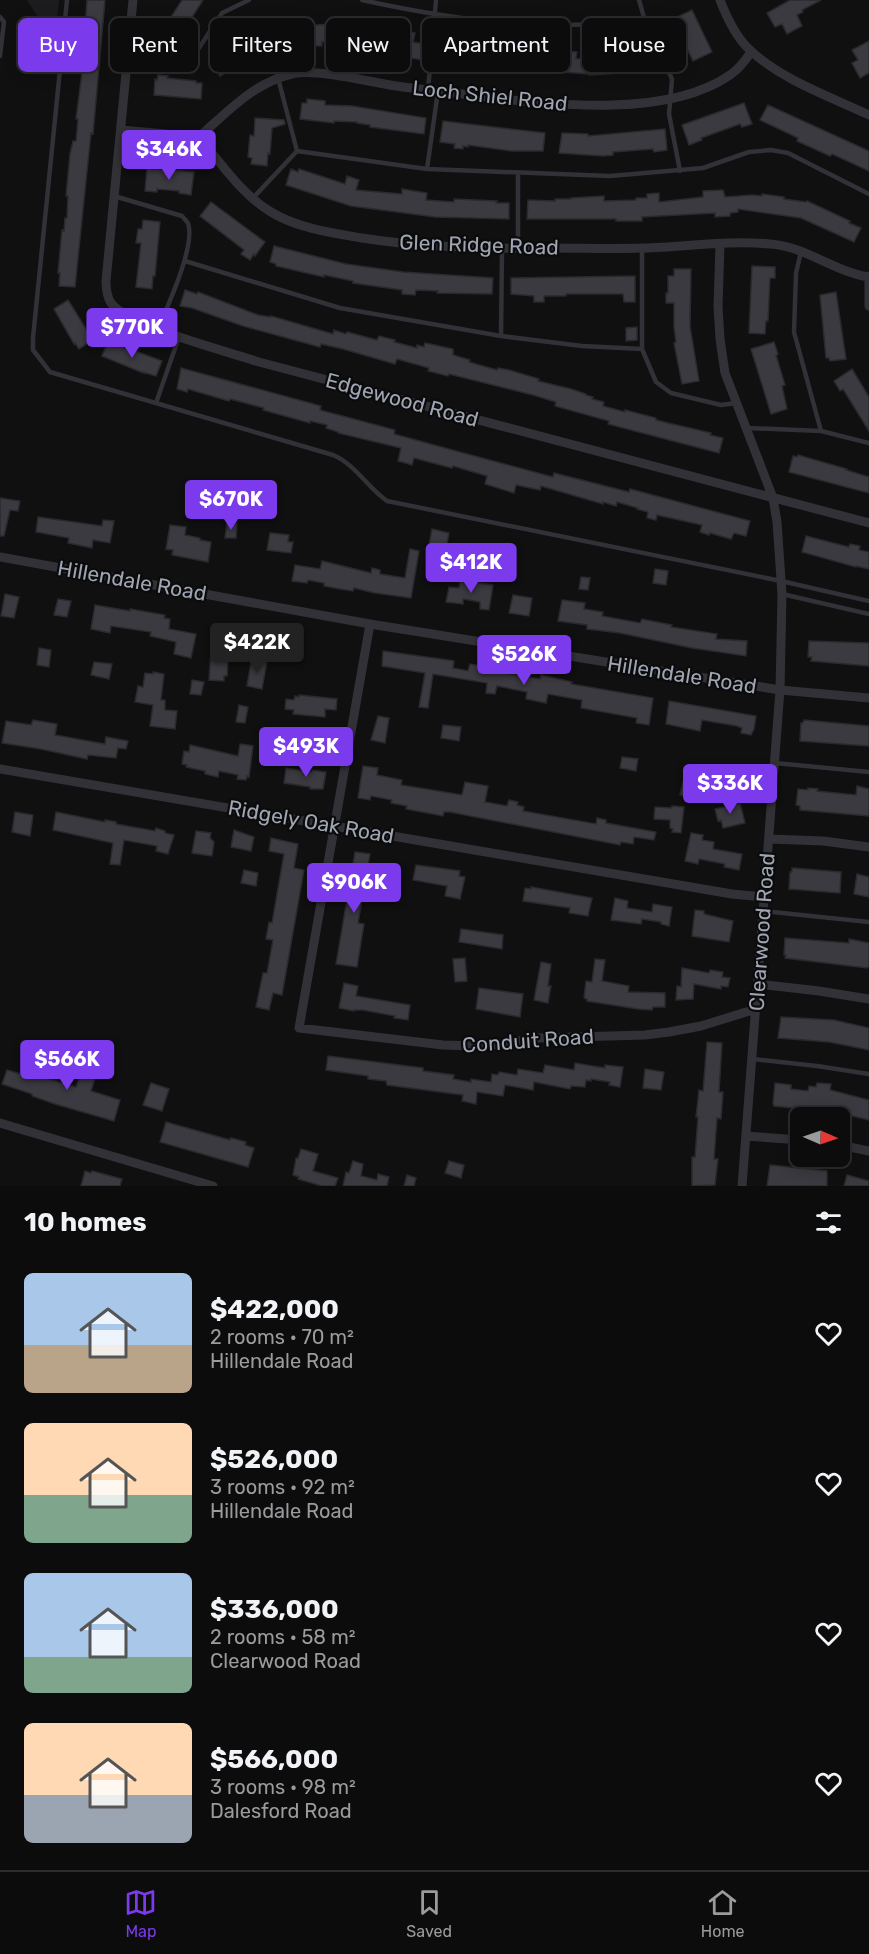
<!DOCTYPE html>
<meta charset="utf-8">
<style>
body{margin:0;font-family:Rubik,sans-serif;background:#1a1a1b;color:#f1f3f6;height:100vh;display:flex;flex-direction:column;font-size:22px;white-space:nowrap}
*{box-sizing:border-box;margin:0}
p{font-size:20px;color:#9a9b9d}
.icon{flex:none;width:33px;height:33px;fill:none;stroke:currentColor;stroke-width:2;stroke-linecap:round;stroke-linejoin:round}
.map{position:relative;height:1186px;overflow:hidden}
.details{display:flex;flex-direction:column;background:#0c0c0d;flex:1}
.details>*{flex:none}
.guide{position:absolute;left:18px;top:18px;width:834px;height:54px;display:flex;gap:12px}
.needle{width:39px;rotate:92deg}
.fabs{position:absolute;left:790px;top:1107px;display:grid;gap:12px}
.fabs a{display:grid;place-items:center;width:60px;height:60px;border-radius:9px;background:#0c0c0d;box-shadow:0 3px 15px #0003,0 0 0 2px #2c2c2e;font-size:30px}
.price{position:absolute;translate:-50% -51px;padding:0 14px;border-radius:6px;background:#7c3aed;color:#fff;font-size:20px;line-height:39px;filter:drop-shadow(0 2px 3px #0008)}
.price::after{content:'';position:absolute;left:50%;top:36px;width:18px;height:14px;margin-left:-9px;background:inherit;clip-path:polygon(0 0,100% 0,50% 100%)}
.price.selected{background:#222;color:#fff}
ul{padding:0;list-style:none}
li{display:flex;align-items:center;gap:18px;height:150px;padding:0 24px}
li span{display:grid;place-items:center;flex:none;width:168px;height:120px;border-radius:9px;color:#555}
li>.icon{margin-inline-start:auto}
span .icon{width:72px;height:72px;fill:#fffc;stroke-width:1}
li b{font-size:26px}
h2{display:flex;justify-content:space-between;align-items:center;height:72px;padding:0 24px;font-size:26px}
.pill{padding:0 21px;border-radius:9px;background:#0c0c0d;box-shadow:0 3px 15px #0003,0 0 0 2px #2c2c2e;font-size:21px;line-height:54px}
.pill.selected{background:#7c3aed;color:#fff}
.tabs{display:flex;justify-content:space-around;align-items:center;height:84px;border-top:2px solid #2c2c2e;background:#0c0c0d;font-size:16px;color:#9a9b9d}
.tabs a{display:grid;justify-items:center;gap:3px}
.tabs .selected{color:#7c3aed}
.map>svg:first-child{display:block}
.built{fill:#1c1c1e}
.building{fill:#3a3a40;stroke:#2a2a2e;stroke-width:1.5}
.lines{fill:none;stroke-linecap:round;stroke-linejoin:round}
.service{stroke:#313137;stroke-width:4.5}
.minor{stroke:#313137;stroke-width:9}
.labels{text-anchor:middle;stroke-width:4.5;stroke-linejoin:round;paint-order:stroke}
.street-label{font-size:21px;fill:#a0a5b4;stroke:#0b0b0c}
</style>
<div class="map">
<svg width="869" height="1186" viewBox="0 0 869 1186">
<rect width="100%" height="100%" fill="#101011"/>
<path class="built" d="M27,0H59L54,42Z"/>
<path class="building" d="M87,0H105L93,134L91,133L75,287L59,286L60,273H58L62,230L64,231L65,218H67L68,196H66L70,154L73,141H76L78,119H76L86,42H84Z
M182,0H203L182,33L178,34L173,42L160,34Z
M790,0H821L802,10L803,12L797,15L802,26L787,34L782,24L775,27L767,13Z
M692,10L712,52L693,61L673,19Z
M334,24V26H347V32L369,35L371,33L376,34L377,32L382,33L383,27L415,33L413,42L426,44L423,60L356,50L357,42H322V46H298V42L279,43V27Z
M263,34L270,48L220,76L212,62L223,55V54L254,36L255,38Z
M869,41V73L860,78L852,63L858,60L852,50Z
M511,42L523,43L522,51L563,54V51L577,52L576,59L606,56L605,55L652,54L653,71L589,75V74L521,69L497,68V70L442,61L445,44L486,50V47L509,51Z
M158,75L168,76L167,78L196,81V83H202L201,99L154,95L155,79L157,80Z
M307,99L325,101V105L352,106L426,118L424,134L370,127V125L357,123V122L334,121V123L300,119L302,103H307Z
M744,103L752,124L742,127L740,124L701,138L702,140L689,145L682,125Z
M768,105L869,151V171L832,154L830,156L797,141L798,138L760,120Z
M255,118L284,120L285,124L272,128L270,154L268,153L267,166L251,164L252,158L248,157L250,135L254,136Z
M443,121L545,133L543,151H511L468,145V147L463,146V149L454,148L455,144L440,142Z
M665,129L667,150L654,152L653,149L613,152V155L603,156L559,153L562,133L588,134V136Z
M147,168L194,172L191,195L179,193V191L157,189V192L145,191Z
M291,169L298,172L299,169L345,184L347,176L359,180L356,190L402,194V189L427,193L426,200L454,202V199L497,201L496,203H509V219L435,217L351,206L286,185Z
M723,190L725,197L752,195L762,196V194L784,197V199L806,202L807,201L850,221L849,223L861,228L854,242L801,218L738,209V212L730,213V216L715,217V213L642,217V221H616V219H527L528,200L555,201V199H571V198L604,196V201L636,200V198H647V194L659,193V202L703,197V191Z
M211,202L265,242L255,256L254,254L250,260L241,254L244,250L200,216Z
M143,220L160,222L155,276H153L152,289L136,287L141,243H136L138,229H142Z
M274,246L346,264L403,272L493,278L492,294L437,293L438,291L416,290L415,295L402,294V290L353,283V281L324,275V277L276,266V264L270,262Z
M752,266L775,267V278H770L768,321H766L765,334L749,333Z
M674,269H691L690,326L699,381L682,384L674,343L676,342L674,327V303H666V293H668V276H674Z
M635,276V302H624L623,294H566V296H544V302H534V296L511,294V278Z
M185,290L197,294L198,292L258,315L271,317V316L333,334L334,330L346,334L347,332L377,340L379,336L395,340L394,342L417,348V345L424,347L425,343L453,349V355L470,360L469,362L497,370L498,368L509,370L539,379L538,381L571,389L586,394V395L593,397L592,399L604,402L603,406L625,412V410L656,418V420L668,423L711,433L710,435L723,438L719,453L608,424L609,421L555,406L556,402L533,395L449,374L448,376L428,371L429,368L397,359L395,364L343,349L321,344L320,347L243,326L192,308L180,306Z
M836,292L846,359L830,361L829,358H826L820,295Z
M68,300L93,340L79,349L75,343L74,344L54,309Z
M637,327V340L626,341V328Z
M108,341L162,361L156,376L143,372V373L102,356Z
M774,342L778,354L776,355L785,385L782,386L787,409L771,414L751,349Z
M181,368L321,406L320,410L395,430L394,434L456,451L553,477L554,473L629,492L630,489L750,521L746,536L734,533L731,539L710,533L709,535L700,532L702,525L657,515L656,520L647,518L648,512L637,509L638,508L617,502L616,506L603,502V504L541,486L540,490L516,485L514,493L485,484L487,476L453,466L452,468L414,458L412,465L409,464L398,461L401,448L338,433V432L326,428L327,425L310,421V423L263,410L264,408L230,399L229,401L188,389L187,392L177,389Z
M852,369L869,397V431L843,389L840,391L834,381Z
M798,455L847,469L846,470L869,477V493L789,472L793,456L797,457Z
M0,498L20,501L18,511L10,510L4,536H0Z
M38,517L102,526L103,520L114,521L110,543L93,540L92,548L68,543L69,538L36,532Z
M227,523H237L236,538H225Z
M170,525L186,527L185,535L200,538V540L211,542L208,562L172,555L173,550L166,549Z
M432,529L449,533L444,559L427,556Z
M270,533L289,535L288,542H293L291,553L267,550Z
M806,536L849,547L850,544L860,546L859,550L869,552V569L856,566V567L802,552Z
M410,549L419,551L411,598L375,593L354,588L353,591L340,589L324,586V583L308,580L307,583L292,581L295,565L320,569L322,561L371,573L372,568L380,570V574L405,578Z
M655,569L668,571L666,585L653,583Z
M581,577L590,578L588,590L579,589Z
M460,580L493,585L489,610L480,609V602L463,599V604L446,602L449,587L459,588Z
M5,594L19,597L14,618L1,616Z
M513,595L532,598L529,616L509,613Z
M58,599L71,601L67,617L54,615Z
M562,600L585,603L584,609L603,612L602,616L640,623L642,619L672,625L671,627L717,634L716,639L747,641L746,656L692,648L620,633L587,629V625L558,621Z
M95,605L130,611V609L165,615L164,618L170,619L169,629L196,634L191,658L174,654L176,642L150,636L151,632L111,626L110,633L91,629Z
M280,641L297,644L294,659L277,655Z
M809,641L869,643V666L811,661L812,657H808Z
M39,648L51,650L49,667L37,665Z
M215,648H223V652H226L225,660H228L227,676H224V681L209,680L211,651L214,652Z
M383,651L448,660L454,661L453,668L468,671L470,664L495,668L494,671L540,679L541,675L572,682L571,684L653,698L649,725L636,723L637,718L581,708L582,700L548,694L546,703L526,699L527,692L497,686L495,694L486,693L487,683L433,674L428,708L419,707L425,673L382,666Z
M256,659L267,661L262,689L247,686L251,662L255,663Z
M94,662L112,664L109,679L91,675Z
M153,672L164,674L161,700H165V710L177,711L175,729L150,726L153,705L135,702L138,686L143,687L145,673L153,674Z
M192,680L204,682L201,695L190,694Z
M299,695L337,699L336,710L325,709V717L293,714L294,710L285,709L286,699L294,700L295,696L299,697Z
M669,701L756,716L754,729L751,735L741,733L742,728L737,726L702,720L700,731L666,724Z
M239,705L248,707L245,723L236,722Z
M378,716L389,718L385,743L371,740Z
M33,720L57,724L55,735L105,744L106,737L128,741L126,749L118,748L116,758L88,755L87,759L41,749L2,743L6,721L31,725Z
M804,720L869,726V746L800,741L801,723H803Z
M443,725L461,727L459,741L441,738Z
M274,734L283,735L280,759L263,756L266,736L273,738Z
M240,744L253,746L249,777L247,776L246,780L237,779L238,775L219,771L218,777L205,774V771L186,767L187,765L182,764L184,751L189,752L190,745L238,756Z
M622,757L638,759L636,771L620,768Z
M363,766L378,768L377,775L402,780L401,785L462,795L465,782L488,786L485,802L507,806L509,800L518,802L517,805L524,807L523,811L596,824L597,818L606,820V823L656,832L654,840L634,837L633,844L621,842L620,845L450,812H444L443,816L406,809L407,806L391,803L392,800L371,796L370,800L358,798Z
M286,768L311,772L313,770L326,772L323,789H310V787L284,783Z
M683,782L696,785L693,798L680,795Z
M857,786L869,789V816L800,810V806L796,805L798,789L808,790V788L818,789L817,791L856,795Z
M740,803L745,823L723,828L721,820L718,821L715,809Z
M672,806L684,807L681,833L672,832L673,829L670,828V820L654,819L655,807L672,808Z
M15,812L33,815L30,836L12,832Z
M56,812L105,822V820L116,822V824L155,831L156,828L165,831V833L174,835L168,854L156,851L157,846L124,840L120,865L110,864L113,843L53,830Z
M234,830L254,837L251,851L231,847Z
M196,831L211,833L210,838L214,842L212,856L192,853Z
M691,833L703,835L702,840L714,842L713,849L742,854L739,870L724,867L725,864L699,859L698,864L685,861Z
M271,838L298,844L294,868L304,870L282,995L273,993L269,1010L256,1007L263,973H267L273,940L266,939L269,922L272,923L284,854L269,851Z
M355,852L370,854L358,923L364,924L357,967L336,964Z
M416,865L460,871L459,876L465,877L460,899L445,896L447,886L413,880Z
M792,868L841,872L840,893L789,889L790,872H792Z
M244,870L258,873L256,886L241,883Z
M857,874L869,877V897L854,894Z
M531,887L592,898L588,916L569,913L570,908L523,901L525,888L531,889Z
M615,898L628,901L627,908L652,912L653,904L672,907L669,926L661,924V922L642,919L641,924L611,920Z
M695,910L704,911V914L733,921L729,942L692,936Z
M461,929L503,935L502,949L459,942Z
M785,938L849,943V939L869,943V966L867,968L785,958L786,955H784Z
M465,958L467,981L455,982L453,959Z
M595,959L605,960L602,981L629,986L628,992L665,993V1007H653L652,1010L638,1009L587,1001V999L584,998L586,981L592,982Z
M541,962L551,964L548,986H551L548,1003L534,1000Z
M682,968L709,973L710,970L723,972L722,977L730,978L728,987L721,986V989L694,984L693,999L676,1000L677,986L681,987Z
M344,983L358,986L356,996L410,1005L408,1020L394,1018L395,1016L363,1010H354V1011L339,1008Z
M479,988L523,994L520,1017L476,1009Z
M781,1017L834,1020L869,1028V1050L829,1042L778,1038Z
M707,1042L722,1043L719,1092H723L721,1119L717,1118L714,1159H718L717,1167L715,1185L692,1186V1157H695L698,1117H696L699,1090L703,1091Z
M328,1056L423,1068V1071L454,1075L453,1079L471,1082V1079L491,1082L492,1074L498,1075L499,1072L517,1075L518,1069L543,1073L545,1065L574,1070L575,1063L605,1068V1065L623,1067L620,1087L609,1085L610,1082L591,1079V1081L586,1080L585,1087L571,1086L570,1089L534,1082L533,1090L505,1085L503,1096L477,1092L476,1104L462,1101L463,1095L387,1085L386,1081L368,1079V1076L326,1070Z
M85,1061L99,1066L91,1091L120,1100L114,1121L55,1104L32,1096V1094L2,1084L7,1070L31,1077L34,1066L49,1071L46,1078L76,1087Z
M645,1069L664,1072L661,1090L643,1088Z
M151,1083L169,1089L162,1111L143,1105Z
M775,1083L791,1085V1089L808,1091L809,1086L816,1087L817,1083L831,1084L830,1090L869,1100V1120L835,1112L836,1109L813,1107L812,1110L774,1106L773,1103Z
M166,1122L230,1140L231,1138L246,1142L245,1145L254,1148L248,1167L160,1142Z
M301,1149L318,1154L313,1171L338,1178L335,1186H322L298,1179L299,1177L293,1175L296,1158H298Z
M353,1161L363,1164L361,1176L377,1180L378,1174L389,1177L387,1186H343L346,1172L349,1173Z
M449,1161L464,1165L461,1178L445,1173Z
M770,1165L827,1171V1186H767Z
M85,1171L91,1173L92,1171L122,1179L120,1186H81Z
M407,1175L416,1178L414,1186H404Z
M847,1175L869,1181V1186H844Z"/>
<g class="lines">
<path class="service" d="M67,0L33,338V350L50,372L333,455C355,464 368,488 387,501L781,581L869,601
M362,0C426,14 492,25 557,25C586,25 616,23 645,21L672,79L669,114L680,171
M639,0L645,21
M0,17L4,22L0,56
M128,56L197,51L222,13L249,0
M428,90L436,0
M297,151L427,169L610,176L703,168L749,152L771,150L788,153L869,194
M427,169L438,91
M518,174V249
M114,196L182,216C183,217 187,222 188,223C196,246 167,307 158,329
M252,199L297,151L278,78
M642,248V349L656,382L671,393L721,405L736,403
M801,252L796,273L794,332L821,431
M185,261L340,308L501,336L582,346L642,349
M501,336L502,249
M156,403L179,337
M747,428L821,431L869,443
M782,594L869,614
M775,763L869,772
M763,911L869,922
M752,1059L817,1066L869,1074"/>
<path class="minor" d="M133,0L106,281C106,289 107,297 111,303C128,326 229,352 259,362L869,523
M720,0C727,18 736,38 751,51C782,80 831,97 869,115
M121,130L199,137C221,163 242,195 271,212C297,228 332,233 362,238C425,248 489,249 552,248C583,248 613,249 643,248C685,247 728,240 770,244C805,246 834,272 869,277
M199,137C227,112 255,82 292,74C316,68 370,82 396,86C425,90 456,93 486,97C557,105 668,118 730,75C739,69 745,61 751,52
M720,244L718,307L720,339L725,373L773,498L777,522L782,594L780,690L742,1186
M869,276V306
M0,557L370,624L780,690L869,698
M370,624L299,1028L443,1045L475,1046L493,1045L537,1038L645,1035L669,1032L701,1026L756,1009
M0,769L732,894L764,897
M769,839L823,841L869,847
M758,984L819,991L869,999
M0,1123L213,1186
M746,1136L801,1140
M840,1145L869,1151"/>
</g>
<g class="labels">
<g class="street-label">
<text transform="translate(490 96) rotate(6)" y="7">Loch Shiel Road</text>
<text transform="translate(479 245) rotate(2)" y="7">Glen Ridge Road</text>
<text transform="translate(402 400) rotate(15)" y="7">Edgewood Road</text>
<text transform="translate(132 581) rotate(10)" y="7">Hillendale Road</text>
<text transform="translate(682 675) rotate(9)" y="7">Hillendale Road</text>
<text transform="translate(311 822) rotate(10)" y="7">Ridgely Oak Road</text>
<text transform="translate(762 932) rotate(-86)" y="7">Clearwood Road</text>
<text transform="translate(528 1041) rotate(-4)" y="7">Conduit Road</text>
</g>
</g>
</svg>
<div class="fabs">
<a><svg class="needle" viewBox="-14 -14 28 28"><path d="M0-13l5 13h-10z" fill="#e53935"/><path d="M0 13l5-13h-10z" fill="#9a9b9d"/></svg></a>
</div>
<b class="price" style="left:169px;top:181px">$346K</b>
<b class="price" style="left:132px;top:359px">$770K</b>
<b class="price" style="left:231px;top:531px">$670K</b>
<b class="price" style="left:471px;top:594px">$412K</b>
<b class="price selected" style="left:257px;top:674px">$422K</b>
<b class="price" style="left:524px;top:686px">$526K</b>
<b class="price" style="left:306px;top:778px">$493K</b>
<b class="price" style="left:730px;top:815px">$336K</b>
<b class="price" style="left:354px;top:914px">$906K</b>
<b class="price" style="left:67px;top:1091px">$566K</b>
<div class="guide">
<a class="pill selected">Buy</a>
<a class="pill">Rent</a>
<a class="pill">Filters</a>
<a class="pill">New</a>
<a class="pill">Apartment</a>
<a class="pill">House</a>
</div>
</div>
<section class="details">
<h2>10 homes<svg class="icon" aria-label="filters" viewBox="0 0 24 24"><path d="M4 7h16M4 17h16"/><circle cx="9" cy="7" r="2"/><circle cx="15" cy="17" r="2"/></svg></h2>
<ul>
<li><span style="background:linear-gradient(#a9c7e8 60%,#b9a48a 0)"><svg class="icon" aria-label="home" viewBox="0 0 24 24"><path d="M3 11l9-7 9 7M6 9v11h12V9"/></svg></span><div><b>$422,000</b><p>2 rooms · 70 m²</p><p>Hillendale Road</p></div><svg class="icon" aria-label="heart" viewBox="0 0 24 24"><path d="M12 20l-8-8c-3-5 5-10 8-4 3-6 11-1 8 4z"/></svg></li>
<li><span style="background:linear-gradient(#ffd9b3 60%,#7fa58c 0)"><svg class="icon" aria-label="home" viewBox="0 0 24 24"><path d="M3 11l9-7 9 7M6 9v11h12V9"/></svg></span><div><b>$526,000</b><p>3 rooms · 92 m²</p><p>Hillendale Road</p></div><svg class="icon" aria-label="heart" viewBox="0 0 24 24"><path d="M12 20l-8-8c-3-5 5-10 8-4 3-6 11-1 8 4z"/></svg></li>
<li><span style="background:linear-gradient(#a9c7e8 70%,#7fa58c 0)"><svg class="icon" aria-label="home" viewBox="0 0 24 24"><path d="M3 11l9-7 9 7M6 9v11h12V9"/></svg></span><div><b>$336,000</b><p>2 rooms · 58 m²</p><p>Clearwood Road</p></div><svg class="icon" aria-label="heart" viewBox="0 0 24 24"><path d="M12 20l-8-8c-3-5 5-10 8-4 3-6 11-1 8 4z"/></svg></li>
<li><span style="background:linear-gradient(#ffd9b3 60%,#9aa5b1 0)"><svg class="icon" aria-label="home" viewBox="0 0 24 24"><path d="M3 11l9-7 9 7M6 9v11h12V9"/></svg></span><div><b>$566,000</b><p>3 rooms · 98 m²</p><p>Dalesford Road</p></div><svg class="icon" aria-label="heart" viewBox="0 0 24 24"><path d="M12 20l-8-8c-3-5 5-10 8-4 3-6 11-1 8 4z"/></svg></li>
</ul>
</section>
<nav class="tabs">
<a class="selected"><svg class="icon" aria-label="map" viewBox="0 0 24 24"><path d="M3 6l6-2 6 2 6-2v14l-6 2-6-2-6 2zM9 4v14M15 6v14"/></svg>Map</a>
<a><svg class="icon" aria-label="saved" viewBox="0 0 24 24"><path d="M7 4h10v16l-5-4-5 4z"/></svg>Saved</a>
<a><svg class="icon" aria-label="home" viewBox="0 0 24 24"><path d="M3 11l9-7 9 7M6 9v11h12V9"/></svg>Home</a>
</nav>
